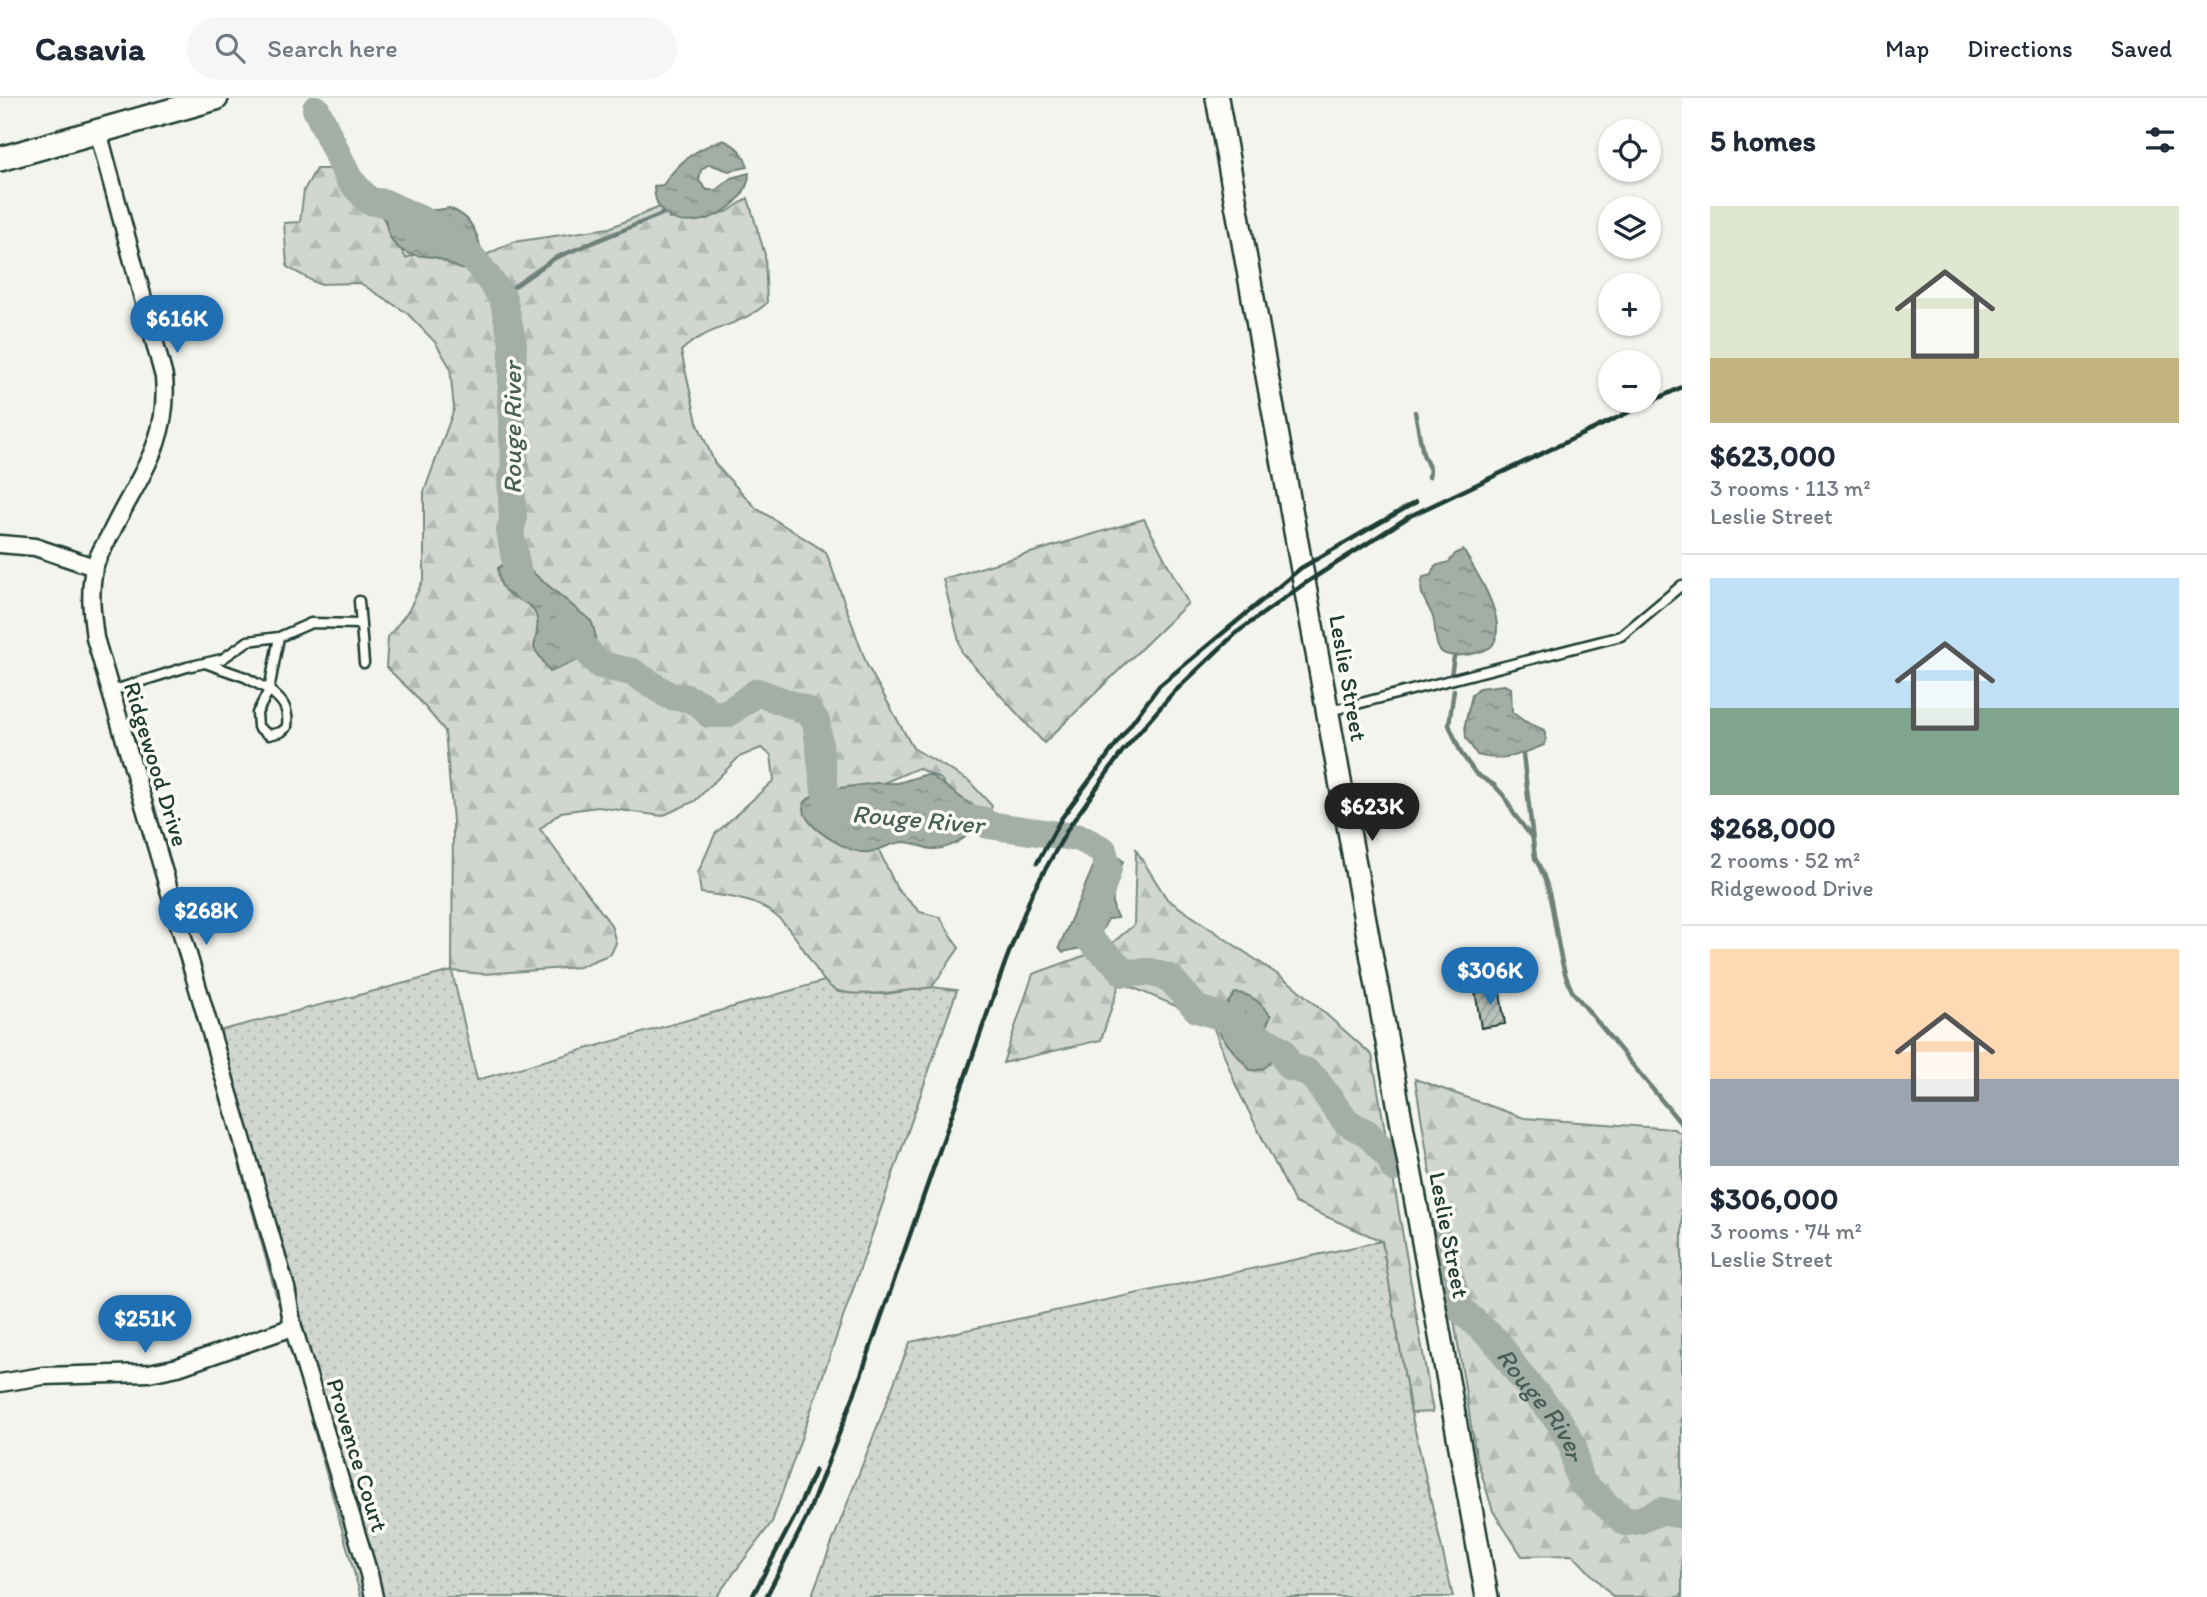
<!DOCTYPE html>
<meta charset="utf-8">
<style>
body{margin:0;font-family:Itim,sans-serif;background:#f6f6f7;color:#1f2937;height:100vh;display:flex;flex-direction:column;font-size:26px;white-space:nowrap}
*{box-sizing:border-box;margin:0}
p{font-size:23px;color:#747a83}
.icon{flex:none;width:38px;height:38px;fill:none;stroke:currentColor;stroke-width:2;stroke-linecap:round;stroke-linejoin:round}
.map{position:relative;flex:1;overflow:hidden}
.side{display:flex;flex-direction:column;background:#fff;width:525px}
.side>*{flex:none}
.fabs{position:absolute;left:1598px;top:21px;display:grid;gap:14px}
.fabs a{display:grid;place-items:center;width:63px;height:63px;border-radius:50%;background:#fff;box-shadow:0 2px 5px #0004;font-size:35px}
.price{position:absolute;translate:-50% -60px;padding:0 16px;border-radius:24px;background:#1f6fb2;color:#fff;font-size:23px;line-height:46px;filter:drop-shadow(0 2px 4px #0008)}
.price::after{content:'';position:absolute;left:50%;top:42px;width:21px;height:16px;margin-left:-10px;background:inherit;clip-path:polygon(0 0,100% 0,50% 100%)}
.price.selected{background:#222;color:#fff}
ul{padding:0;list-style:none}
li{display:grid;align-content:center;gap:14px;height:371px;padding:0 28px}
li+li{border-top:2px solid #e0e1e3}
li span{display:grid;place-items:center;height:217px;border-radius:0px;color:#555}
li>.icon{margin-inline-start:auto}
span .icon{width:126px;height:126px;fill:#fffc;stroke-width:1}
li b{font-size:30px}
h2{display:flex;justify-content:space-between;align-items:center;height:84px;padding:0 28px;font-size:30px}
header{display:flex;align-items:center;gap:42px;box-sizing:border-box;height:98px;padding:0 35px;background:#fff;border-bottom:2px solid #e0e1e3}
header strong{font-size:33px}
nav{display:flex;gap:38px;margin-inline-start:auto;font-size:24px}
.search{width:490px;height:63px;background:#f6f6f7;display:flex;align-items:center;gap:18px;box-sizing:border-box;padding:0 24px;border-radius:38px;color:#747a83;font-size:26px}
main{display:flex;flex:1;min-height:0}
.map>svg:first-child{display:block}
.grass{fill:url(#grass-dots);stroke:#788a82;stroke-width:2}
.forest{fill:url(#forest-firs);stroke:#788a82;stroke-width:2}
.water{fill:url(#water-ripples);stroke:#6e8179;stroke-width:2}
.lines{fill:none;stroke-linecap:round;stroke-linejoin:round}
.stream{stroke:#6e8179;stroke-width:4.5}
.river{stroke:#a3aea7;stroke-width:28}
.building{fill:url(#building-hatch);stroke:#1f3d34;stroke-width:2}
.service-casing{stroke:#1f3d34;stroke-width:13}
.minor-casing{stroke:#1f3d34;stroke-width:21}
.tertiary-casing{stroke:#1f3d34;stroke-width:26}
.secondary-casing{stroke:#1f3d34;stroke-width:28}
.service{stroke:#fdfcf7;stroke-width:8}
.minor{stroke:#fdfcf7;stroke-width:16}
.tertiary{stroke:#fdfcf7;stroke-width:21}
.secondary{stroke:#fdfcf7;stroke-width:23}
.rail{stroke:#1f3d34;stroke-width:4.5}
.labels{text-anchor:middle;stroke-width:7;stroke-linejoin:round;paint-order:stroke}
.street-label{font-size:24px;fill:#1f3d34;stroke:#fdfcf7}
.water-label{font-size:26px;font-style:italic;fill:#475f56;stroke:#fdfcf7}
</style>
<header>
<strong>Casavia</strong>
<div class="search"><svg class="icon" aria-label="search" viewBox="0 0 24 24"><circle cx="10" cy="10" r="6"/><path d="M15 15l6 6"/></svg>Search here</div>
<nav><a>Map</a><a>Directions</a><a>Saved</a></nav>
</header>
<main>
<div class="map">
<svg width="1682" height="1499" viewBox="0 0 1682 1499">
<defs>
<pattern id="grass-dots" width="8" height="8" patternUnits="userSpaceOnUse" patternTransform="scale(1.75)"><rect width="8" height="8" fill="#d1d6d1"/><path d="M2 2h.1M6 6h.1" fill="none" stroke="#b3b9b4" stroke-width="1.8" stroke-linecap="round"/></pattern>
<pattern id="forest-firs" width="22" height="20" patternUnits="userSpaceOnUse" patternTransform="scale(1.75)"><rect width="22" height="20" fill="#d1d6d1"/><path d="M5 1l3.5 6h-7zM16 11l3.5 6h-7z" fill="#b3b9b4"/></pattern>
<pattern id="water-ripples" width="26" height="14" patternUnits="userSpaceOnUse" patternTransform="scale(1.75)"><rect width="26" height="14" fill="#a3aea7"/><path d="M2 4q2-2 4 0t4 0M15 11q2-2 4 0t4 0" fill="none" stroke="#848f89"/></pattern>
<pattern id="building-hatch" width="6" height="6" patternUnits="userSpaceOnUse" patternTransform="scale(1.75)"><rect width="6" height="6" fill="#b9c1bb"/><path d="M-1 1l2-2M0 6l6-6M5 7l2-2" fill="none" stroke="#969e99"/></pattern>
</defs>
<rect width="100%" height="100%" fill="#f4f4ef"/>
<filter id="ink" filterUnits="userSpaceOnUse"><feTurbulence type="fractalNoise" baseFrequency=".0143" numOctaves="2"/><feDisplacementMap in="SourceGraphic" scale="14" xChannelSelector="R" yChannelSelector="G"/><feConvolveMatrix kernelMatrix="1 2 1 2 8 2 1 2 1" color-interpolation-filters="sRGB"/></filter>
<g filter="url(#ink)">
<path class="grass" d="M452,873L477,982L824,883L838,894L885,896L932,889L957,892L772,1424L716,1499H361L203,937Z
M1382,1143L1411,1315L1453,1499H811L910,1244Z"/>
<path class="forest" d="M316,71H342L376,108L406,160L432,150L467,166L513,144L609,130L667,106L669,121L727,114L748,100L765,157L767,205C742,228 705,229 681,253L697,324L715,366L756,410L826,454L867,567L913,650L969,683L992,708L985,725L953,700L941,681L918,670L862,694L830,727L861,754L877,748L897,791L920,814L940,819L959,850L932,889C912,892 854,901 836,892C823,886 817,871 809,860C776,807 761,802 701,795L698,775L715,736L774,682L771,657L761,650L739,659L695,703L662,718L598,709L561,714L540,731L611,827L616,845L611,856L579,869L484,876L452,873L453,723L445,633L414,596L386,569L388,539L409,512L424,480V394L454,311L450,269L435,244L407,215L360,185L318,186L287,169L284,125L300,124L304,92Z
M1144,421L1188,505L1044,645L962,555L943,481Z
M1136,752L1167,801L1293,887L1372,957L1433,1314L1411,1315L1382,1143L1295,1105L1237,990L1211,923L1120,884L1101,942L1003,965L1033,876L1106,850L1134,827Z
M1415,981L1524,1020L1674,1031L1682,1036V1499H1613L1573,1457L1522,1458L1493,1413L1476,1358Z"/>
<path class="water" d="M723,42C737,48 743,54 748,69L729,73L709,66L701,72L699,83L707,92H716L731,80L749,75C748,122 655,150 654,88L663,87C679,63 696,51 723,42Z
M400,99C421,111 424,115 449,110C456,113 462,116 467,121C476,132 490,161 472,170C460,176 449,163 437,160C428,157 414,159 405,154C386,145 383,121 386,103Z
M1463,452C1475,471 1498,508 1497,531C1497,537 1495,547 1489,550C1478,556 1446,563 1439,551C1434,542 1436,529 1433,519C1427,504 1417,496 1423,479L1432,477L1435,468L1449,464L1455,456Z
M514,459L591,523C596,534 597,545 592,556L550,574L534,550C535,542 539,530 537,521C532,494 498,509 498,470Z
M1504,587L1511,590L1512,614L1524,623L1544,632L1546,640L1544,647C1520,657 1502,664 1477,657L1466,640L1465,626L1472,597L1479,590Z
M924,677H930L985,717C975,734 954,752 932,751C923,750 915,745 906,744C892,744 881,752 869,754C851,757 812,733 805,716C804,713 804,709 804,705L815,695L825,692L876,685H898Z
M1108,750L1123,763C1118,780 1106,804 1118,820L1108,821L1091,852L1086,849L1063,854L1059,849L1097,760Z
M1235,895C1252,895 1261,906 1271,918L1266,928L1277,944L1279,951C1271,963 1266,975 1250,972C1242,962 1216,937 1217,925C1218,915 1230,903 1235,895Z"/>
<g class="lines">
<path class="stream" d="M502,197L555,160L662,116
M1415,314L1423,356L1430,372L1429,379
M1451,577L1454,559
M1454,592L1449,627L1461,655L1476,676L1494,687L1504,698L1514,716L1530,737
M1523,656L1535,760C1559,800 1552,852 1572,893L1682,1027"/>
<g class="river">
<path d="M316,11L349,81L369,103L385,105L450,135L477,165L503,200L513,246L511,307L515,368L511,382L513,422L510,433L519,482L528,491"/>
<path d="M566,530L600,567L632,574L670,598L687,600L701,606L709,616H727L757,594L806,612L816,623L825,692L836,714L849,715"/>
<path d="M946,720L982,722L988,727L1080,740L1103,752L1108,771L1086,837C1097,853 1114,859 1124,875L1150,874L1170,880L1197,911L1220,918L1281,951L1290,969L1305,973L1315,981L1346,1024L1367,1035L1391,1061L1394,1070"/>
<path id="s1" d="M1436,1135L1460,1211L1497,1244L1519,1276L1559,1323L1573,1348L1577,1374L1582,1385L1625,1424L1640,1422L1661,1413L1682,1417"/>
</g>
</g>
<path class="building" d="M1499,889L1505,926L1481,930L1475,892Z"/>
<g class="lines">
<defs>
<path id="service" d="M359,503L364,565
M205,565L245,579L269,592L279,539
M269,592C283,603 289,610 287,629L281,634L269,637L258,629L257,615Z
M111,593L187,569L222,561L248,543L279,539L311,525L361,526
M1330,613L1621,538L1682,487"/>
<path id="minor" d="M98,33L164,279C170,346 137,380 110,437C104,448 96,460 94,471C89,494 92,517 95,540L286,1190L293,1229L369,1476L374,1499
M0,446L35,449L94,469
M0,1285L43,1278L149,1275L178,1269L293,1229"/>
<path id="tertiary" d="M1217,0L1487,1499"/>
<path id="secondary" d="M0,61L216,0"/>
</defs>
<use href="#service" class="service-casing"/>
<use href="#minor" class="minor-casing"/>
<use href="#tertiary" class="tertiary-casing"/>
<use href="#secondary" class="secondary-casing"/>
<use href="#service" class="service"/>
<use href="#minor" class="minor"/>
<use href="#tertiary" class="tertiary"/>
<use href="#secondary" class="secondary"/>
<path class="rail" d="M1037,765L1061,721L1159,588L1301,470L1416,404
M752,1499L796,1416L815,1372
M766,1499L806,1421L854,1297L1005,865L1032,795L1069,729L1122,654L1172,596L1236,535L1304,486L1410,418L1682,289"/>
</g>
</g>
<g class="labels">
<g class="street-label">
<text transform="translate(1348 580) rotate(80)" y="8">Leslie Street</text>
<text transform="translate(156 666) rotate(73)" y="8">Ridgewood Drive</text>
<text transform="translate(1449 1137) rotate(79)" y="8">Leslie Street</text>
<text transform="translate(357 1357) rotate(73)" y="8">Provence Court</text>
</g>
<g class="water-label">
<text transform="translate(512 330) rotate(-90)" y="9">Rouge River</text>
<text transform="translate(918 721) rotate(5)" y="9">Rouge River</text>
<text dy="9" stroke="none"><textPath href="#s1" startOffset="206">Rouge River</textPath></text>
</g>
</g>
</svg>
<div class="fabs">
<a><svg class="icon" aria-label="locate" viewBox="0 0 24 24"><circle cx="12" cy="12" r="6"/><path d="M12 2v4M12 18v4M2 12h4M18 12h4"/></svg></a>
<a><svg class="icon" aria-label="layers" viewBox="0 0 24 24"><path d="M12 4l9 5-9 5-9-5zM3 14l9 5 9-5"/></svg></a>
<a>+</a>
<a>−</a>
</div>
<b class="price" style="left:177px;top:257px">$616K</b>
<b class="price selected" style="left:1372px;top:745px">$623K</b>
<b class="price" style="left:206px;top:849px">$268K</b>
<b class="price" style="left:1490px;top:909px">$306K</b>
<b class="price" style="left:145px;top:1257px">$251K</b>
</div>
<section class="side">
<h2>5 homes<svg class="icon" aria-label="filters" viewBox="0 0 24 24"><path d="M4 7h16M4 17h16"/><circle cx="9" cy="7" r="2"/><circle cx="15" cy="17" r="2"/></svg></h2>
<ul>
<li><span style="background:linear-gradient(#dfe7d0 70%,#c2b280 0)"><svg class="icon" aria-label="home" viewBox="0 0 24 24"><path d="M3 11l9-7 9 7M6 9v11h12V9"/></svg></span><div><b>$623,000</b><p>3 rooms · 113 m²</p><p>Leslie Street</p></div></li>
<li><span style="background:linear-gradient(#bfe0f5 60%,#7fa58c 0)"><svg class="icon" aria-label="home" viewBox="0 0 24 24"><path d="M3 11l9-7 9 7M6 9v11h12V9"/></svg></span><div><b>$268,000</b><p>2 rooms · 52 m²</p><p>Ridgewood Drive</p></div></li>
<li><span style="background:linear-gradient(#ffd9b3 60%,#9aa5b1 0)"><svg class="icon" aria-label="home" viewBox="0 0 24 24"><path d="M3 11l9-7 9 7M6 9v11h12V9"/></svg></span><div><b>$306,000</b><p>3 rooms · 74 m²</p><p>Leslie Street</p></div></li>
</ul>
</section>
</main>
